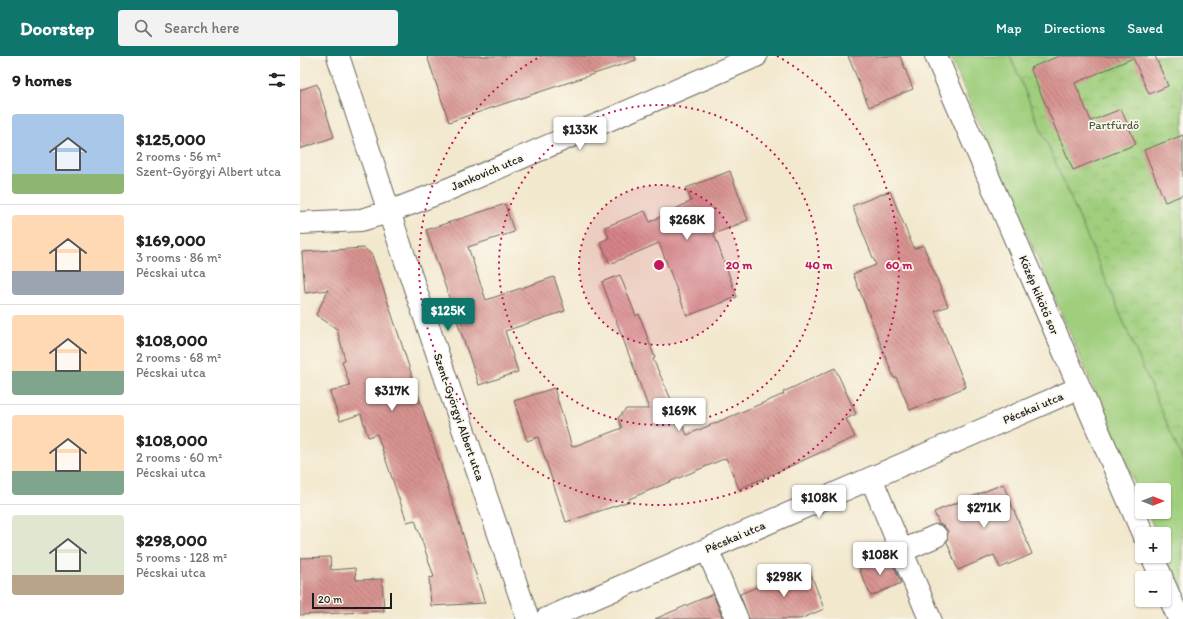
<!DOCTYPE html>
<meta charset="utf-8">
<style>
body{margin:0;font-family:Itim,sans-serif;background:#f2f2f2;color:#202124;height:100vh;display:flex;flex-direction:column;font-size:15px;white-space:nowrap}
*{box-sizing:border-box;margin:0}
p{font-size:13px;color:#757577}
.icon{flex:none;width:22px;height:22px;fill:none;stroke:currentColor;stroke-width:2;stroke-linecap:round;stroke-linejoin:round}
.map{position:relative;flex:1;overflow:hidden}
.panel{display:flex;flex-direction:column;background:#fff;width:300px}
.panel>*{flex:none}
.needle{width:26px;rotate:90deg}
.fabs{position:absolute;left:835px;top:427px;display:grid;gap:8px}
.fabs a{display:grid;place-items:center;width:36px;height:36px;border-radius:4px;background:#fff;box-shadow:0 1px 3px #0004;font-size:20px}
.scale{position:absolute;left:12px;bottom:10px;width:80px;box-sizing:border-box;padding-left:4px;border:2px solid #1c1c1c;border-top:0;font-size:11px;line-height:14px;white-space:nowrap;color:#1c1c1c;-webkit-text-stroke:3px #fbf7ec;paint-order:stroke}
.price{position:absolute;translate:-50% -34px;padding:0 9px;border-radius:4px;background:#fff;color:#222;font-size:13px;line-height:26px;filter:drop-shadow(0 1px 2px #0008)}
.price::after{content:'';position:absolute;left:50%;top:24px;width:12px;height:9px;margin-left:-6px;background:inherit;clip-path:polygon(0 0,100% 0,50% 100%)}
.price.current{background:#0f766e;color:#fff}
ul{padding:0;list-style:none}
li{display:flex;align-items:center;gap:12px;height:100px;padding:0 12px}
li+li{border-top:1px solid #e0e0e0}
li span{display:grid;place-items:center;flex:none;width:112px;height:80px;border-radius:4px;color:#555}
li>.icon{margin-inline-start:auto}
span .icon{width:48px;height:48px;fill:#fffc;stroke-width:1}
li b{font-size:17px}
h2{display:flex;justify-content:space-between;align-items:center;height:48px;padding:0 12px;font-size:17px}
header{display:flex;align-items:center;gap:24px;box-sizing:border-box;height:56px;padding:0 20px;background:#0f766e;color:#fff}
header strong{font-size:19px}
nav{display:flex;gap:22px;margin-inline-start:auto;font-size:14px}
.search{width:280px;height:36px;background:#f2f2f2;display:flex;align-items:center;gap:10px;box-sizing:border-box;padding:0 14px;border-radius:4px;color:#757577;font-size:15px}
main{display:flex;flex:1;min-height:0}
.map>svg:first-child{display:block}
.green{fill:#9fce7d;stroke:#5e754c}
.park{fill:url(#park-crowns);stroke:#5e754c}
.building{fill:url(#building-back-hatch)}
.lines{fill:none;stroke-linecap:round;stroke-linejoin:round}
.minor-casing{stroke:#67635a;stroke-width:24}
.minor{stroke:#fff;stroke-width:22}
.ring{fill:none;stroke:#c2185b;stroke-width:2;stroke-dasharray:2 4}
.labels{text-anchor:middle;stroke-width:3.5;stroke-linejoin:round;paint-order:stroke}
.park-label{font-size:12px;fill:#4a5a3e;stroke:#fbf7ec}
.street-label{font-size:12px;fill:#1c1c1c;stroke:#fbf7ec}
.centre{fill:#c2185b;stroke:#fbf7ec;stroke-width:2}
.ring-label{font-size:12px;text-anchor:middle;font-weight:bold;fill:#c2185b;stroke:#fbf7ec;stroke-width:3.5;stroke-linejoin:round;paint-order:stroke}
</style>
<header>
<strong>Doorstep</strong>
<div class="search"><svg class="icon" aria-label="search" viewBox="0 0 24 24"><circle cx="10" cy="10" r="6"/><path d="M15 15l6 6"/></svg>Search here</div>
<nav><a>Map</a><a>Directions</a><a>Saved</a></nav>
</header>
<main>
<section class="panel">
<h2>9 homes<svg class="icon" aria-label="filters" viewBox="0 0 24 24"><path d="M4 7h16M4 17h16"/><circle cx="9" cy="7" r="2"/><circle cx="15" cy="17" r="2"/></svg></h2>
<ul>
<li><span style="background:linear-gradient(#a9c7e8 75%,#8fb573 0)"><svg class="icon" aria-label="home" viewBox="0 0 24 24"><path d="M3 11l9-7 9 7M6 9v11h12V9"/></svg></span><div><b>$125,000</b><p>2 rooms · 56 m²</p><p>Szent-Györgyi Albert utca</p></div></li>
<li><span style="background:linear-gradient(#ffd9b3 70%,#9aa5b1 0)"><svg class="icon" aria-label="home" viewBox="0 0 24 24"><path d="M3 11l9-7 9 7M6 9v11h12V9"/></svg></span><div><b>$169,000</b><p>3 rooms · 86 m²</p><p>Pécskai utca</p></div></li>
<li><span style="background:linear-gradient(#ffd9b3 70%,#7fa58c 0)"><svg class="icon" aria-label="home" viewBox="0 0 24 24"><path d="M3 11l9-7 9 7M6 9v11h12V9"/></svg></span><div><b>$108,000</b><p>2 rooms · 68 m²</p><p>Pécskai utca</p></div></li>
<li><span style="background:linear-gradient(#ffd9b3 70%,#7fa58c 0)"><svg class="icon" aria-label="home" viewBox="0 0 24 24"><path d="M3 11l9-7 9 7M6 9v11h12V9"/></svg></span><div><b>$108,000</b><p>2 rooms · 60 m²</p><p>Pécskai utca</p></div></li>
<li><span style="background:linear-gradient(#dfe7d0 75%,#b9a48a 0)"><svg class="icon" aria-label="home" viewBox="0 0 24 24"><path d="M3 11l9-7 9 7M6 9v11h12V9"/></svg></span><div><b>$298,000</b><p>5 rooms · 128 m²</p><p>Pécskai utca</p></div></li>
</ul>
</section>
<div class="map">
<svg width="883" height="563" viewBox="0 0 883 563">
<defs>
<pattern id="park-crowns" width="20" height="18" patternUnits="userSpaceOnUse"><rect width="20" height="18" fill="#9fce7d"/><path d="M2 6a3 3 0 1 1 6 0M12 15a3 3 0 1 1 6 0" fill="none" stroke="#88b06b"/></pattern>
<pattern id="building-back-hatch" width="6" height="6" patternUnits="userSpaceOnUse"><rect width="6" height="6" fill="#d79390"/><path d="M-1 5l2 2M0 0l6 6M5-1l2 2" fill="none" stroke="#ae7775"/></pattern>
</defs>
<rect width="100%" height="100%" fill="#fbf7ec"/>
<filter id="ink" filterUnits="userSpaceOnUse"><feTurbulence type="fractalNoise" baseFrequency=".025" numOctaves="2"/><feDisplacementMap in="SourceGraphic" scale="8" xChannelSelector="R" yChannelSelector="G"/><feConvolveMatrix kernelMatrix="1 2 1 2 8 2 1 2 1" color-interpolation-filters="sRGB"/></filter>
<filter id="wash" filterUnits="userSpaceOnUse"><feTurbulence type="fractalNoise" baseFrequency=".012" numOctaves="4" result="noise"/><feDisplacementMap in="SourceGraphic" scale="16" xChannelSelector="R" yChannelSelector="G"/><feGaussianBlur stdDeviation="0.9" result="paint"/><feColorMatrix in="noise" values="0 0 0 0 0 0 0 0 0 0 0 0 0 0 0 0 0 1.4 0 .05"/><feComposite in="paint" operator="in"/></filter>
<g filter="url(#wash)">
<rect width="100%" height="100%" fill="#f2e8ce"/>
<path class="green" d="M650,0H710L883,405V539L864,495V478H857L847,456H864V434H842V444Z"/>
<path class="park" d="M710,0H883V405Z"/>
<g id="blocks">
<path class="building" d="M127,0H335L336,4L149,66Z
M548,0H600L613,33L569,51Z
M759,0H855L868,30L849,38L833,2L775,27L791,65L821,53L836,88L773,114L730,12Z
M17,28L34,81L0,93V34Z
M883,79V139L865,146L844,94Z
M430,115L448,164L414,178L437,241L387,260L359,187L310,208L300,186L309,182L305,171L345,155L350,166L391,145L386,132Z
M590,135L614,193L623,189L648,250L635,255L666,331L610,354L596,321L594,322L553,218L576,209L552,150Z
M205,148L214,176L168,191L186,244L254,221L265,255L205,275L218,316L179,329L126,174Z
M64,192L72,199L101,286L185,547L131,550L129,522L134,521L115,464L107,466L77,378L68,381L61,358L40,365L30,336L50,330L42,305L45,304L37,273L16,259L28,234L5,237L2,196Z
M320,219L336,260L339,258L355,302L353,303L387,379L484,338L483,336L535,312L556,358L546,363L555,381L439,433L426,402L329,443L330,445L266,466L238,381L227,385L214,345L254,332L272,391L322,372L318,362L326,353H349L302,226Z
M703,428L732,498L700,512L694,499L658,514L647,486L648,475L644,470L639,468L634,456Z
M590,500L601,527L571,540L559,513Z
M30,501L31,514L55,512L56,524L82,523L84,555L0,559V502Z
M508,510L524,553L500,563H449L440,538Z
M413,538L423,563H355Z"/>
</g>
</g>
<g filter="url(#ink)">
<use href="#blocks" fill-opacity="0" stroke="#67635a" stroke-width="1"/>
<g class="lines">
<defs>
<path id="minor" d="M38,0L89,156L228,563
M636,0L843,478
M0,167L61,164L89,156L149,133L456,0
M571,422L630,563
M407,493L437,563
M602,495L636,480
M852,500L862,522
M864,528L879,563
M246,563L779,332"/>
</defs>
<use href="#minor" class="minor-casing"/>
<use href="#minor" class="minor"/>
</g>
</g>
<circle cx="359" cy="209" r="80" fill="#c2185b" fill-opacity=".12"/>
<g class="ring">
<circle cx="359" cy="209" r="80"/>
<circle cx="359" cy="209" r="160"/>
<path d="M477 0A240 240 0 1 1 241 0"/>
</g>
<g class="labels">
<g class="park-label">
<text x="814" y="73">Partfürdő</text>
</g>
<g class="street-label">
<text transform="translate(187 116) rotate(-23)" y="4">Jankovich utca</text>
<text transform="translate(739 239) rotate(67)" y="4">Közép kikötő sor</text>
<text transform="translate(733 352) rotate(-23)" y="4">Pécskai utca</text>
<text transform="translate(159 361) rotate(71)" y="4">Szent-Györgyi Albert utca</text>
<text transform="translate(435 481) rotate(-23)" y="4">Pécskai utca</text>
</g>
</g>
<circle cx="359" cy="209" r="6" class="centre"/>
<g class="ring-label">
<text x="439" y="213">20 m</text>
<text x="519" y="213">40 m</text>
<text x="599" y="213">60 m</text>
</g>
</svg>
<div class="fabs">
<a><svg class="needle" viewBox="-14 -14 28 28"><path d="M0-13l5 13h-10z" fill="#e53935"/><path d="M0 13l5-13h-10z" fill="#757577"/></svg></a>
<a>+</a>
<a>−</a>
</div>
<div class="scale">20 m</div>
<b class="price" style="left:280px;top:95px">$133K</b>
<b class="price" style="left:387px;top:185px">$268K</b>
<b class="price current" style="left:148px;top:276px">$125K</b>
<b class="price" style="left:92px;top:356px">$317K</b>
<b class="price" style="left:379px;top:376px">$169K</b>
<b class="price" style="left:519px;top:463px">$108K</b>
<b class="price" style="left:684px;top:473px">$271K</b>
<b class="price" style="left:580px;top:520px">$108K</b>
<b class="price" style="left:484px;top:542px">$298K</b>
</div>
</main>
